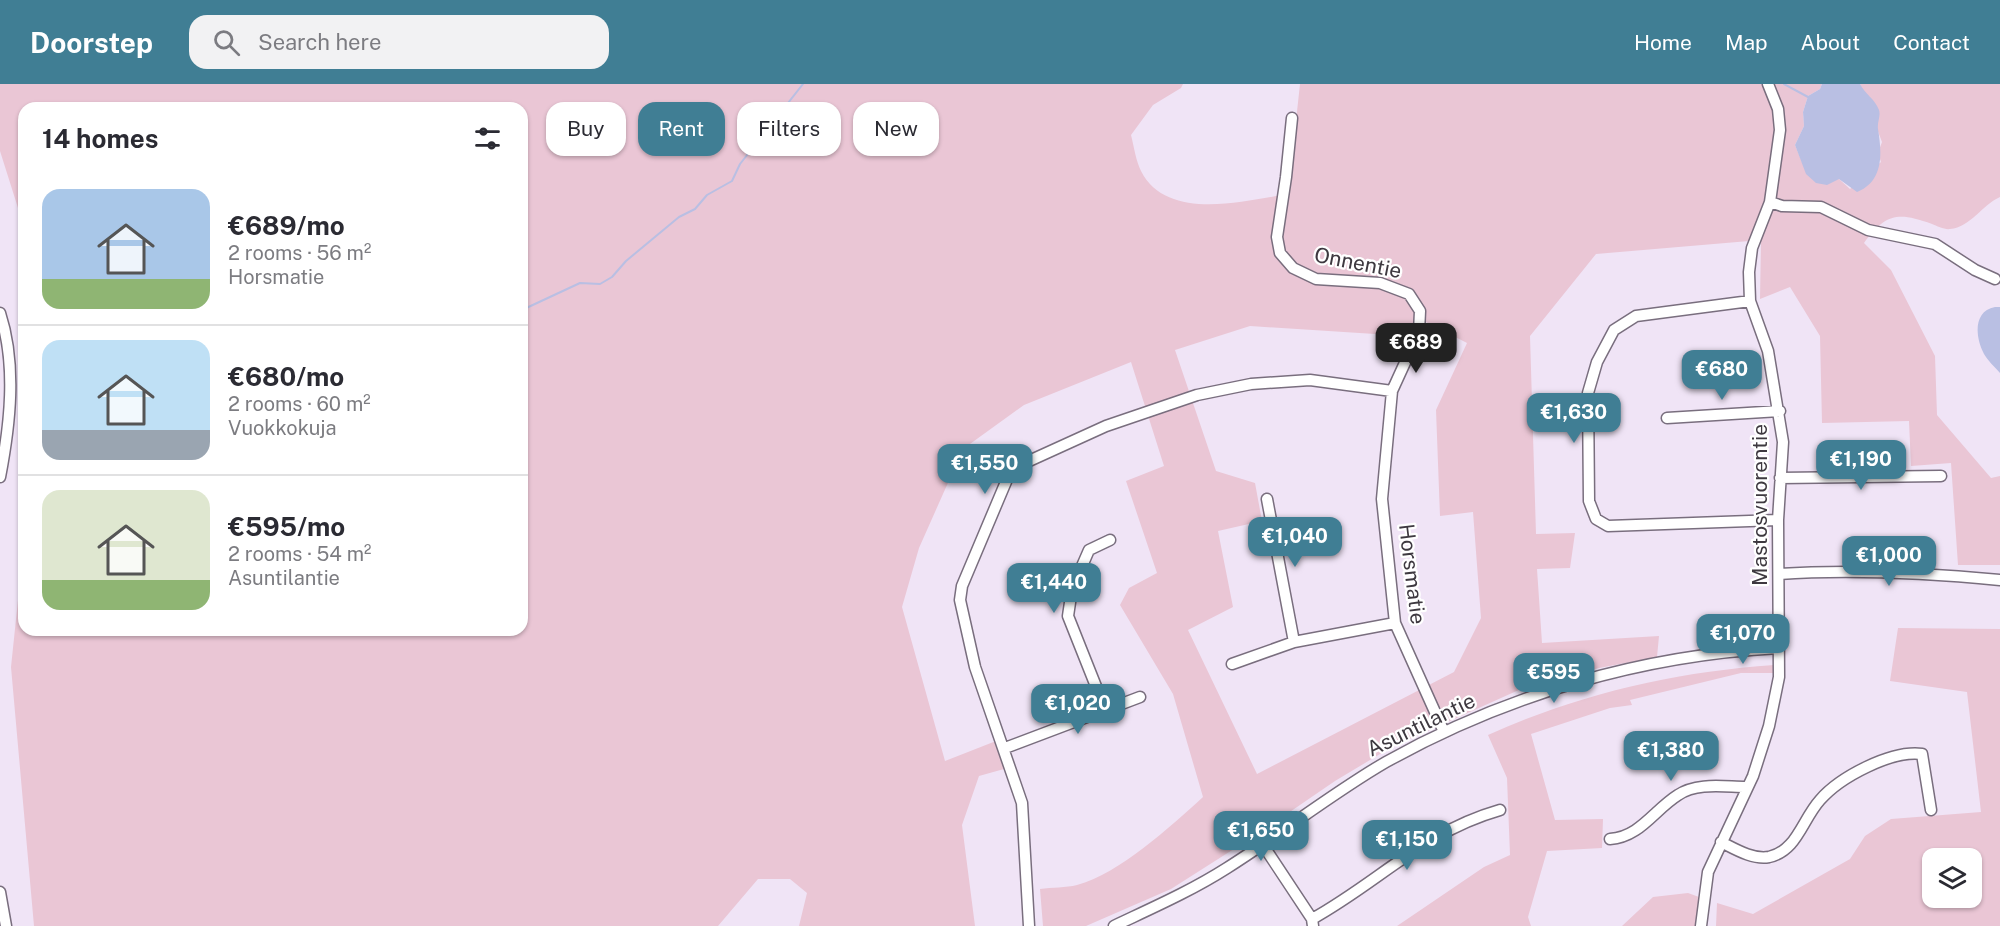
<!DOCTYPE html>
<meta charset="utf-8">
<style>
body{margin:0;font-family:"Public Sans",sans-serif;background:#f2f2f3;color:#2b2b33;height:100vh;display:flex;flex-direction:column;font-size:22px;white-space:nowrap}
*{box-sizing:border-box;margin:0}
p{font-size:20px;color:#7c7c81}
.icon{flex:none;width:33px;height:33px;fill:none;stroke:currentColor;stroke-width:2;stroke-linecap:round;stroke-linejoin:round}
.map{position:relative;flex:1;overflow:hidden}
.panel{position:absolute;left:18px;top:18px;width:510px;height:534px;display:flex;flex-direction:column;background:#fff;border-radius:18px;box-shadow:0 2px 4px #0004}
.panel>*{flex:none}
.guide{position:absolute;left:546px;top:18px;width:570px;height:54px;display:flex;gap:12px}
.fabs{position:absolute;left:1922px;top:764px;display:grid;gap:12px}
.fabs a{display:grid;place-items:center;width:60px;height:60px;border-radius:12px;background:#fff;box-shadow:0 2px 4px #0004;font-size:30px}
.price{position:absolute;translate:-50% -51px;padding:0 14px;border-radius:12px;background:#407e94;color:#fff;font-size:20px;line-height:39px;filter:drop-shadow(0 2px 3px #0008)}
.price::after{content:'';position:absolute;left:50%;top:36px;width:18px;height:14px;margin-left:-9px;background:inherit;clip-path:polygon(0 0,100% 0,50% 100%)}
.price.on{background:#222;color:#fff}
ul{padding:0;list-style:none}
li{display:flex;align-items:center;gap:18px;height:150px;padding:0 24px}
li+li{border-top:2px solid #e1e1e2}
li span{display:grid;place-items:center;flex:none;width:168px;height:120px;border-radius:18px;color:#555}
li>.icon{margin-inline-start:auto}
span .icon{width:72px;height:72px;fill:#fffc;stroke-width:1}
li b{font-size:26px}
h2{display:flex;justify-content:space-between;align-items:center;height:72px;padding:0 24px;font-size:26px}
.tag{padding:0 21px;border-radius:18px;background:#fff;box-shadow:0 2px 4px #0004;font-size:21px;line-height:54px}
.tag.on{background:#407e94;color:#fff}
header{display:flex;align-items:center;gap:36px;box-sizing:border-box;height:84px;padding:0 30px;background:#407e94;color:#fff}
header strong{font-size:28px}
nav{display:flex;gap:33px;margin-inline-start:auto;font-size:21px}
.search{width:420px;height:54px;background:#f2f2f3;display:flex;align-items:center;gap:15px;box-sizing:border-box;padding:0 21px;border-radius:18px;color:#7c7c81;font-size:22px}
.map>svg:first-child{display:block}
.green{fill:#eac6d5;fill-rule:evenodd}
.water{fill:#b9bfe3}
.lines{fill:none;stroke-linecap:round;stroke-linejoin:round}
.stream{stroke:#b9bfe3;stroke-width:2}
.minor-casing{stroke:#796e7e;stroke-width:13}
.minor{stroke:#fff;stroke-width:10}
.labels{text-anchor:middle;stroke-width:4.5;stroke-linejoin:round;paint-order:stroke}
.street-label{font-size:21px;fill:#3e3940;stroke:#fff}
</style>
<header>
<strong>Doorstep</strong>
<div class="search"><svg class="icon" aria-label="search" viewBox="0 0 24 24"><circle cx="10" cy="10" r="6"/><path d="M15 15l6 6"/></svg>Search here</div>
<nav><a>Home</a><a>Map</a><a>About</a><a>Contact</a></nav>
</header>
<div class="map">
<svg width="2000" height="842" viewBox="0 0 2000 842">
<rect width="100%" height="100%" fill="#f0e4f6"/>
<path class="green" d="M0,0H1183L1181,4L1153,21L1131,51C1134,63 1136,77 1141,87C1167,138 1244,117 1288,110L1300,0H1822L1820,5L1808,12L1803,28L1804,42L1795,61L1807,90L1839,95L1850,105L1881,78L1878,69L1882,58L1860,0H2000V113C1982,121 1971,143 1950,145C1945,146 1937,142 1932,140C1898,128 1886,129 1864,159L1891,186L1935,272L1937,331L1991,394L2000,392V481H1958L1951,379L1911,382L1909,337L1822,339L1820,252L1790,203L1760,215L1761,156L1596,170L1530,252L1536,450L1575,449L1570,484L1537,485L1542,559L1659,552L1657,573L1599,584L1521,605L1390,664L1335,697L1259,749L1171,805L1086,842H1043L1040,805C1052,803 1066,804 1077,801C1119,790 1171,742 1203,713L1173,610L1120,521L1129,504L1157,489L1126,397L1164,382L1131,278L1024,321L963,365L919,464L902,523L945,677L996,657L1004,685L979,692L962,741L975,842H799L807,809L790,795H758L718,842H34L11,583L24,459V546H522V24H24V143L0,67ZM1426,238L1467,259L1436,326L1440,432L1473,428L1481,534L1454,588L1257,690L1188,546L1233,523L1218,447L1262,437L1255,399L1216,387L1175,266L1250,242L1406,252Z
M1898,544L2000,545V842H1716L1717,819L1753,830L1850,775L1865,752L1891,735L1981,728L1967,608L1890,597ZM1932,774H1971V813H1932Z
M1774,581L1775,589H1741L1630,616L1632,621L1610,624L1531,650L1555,736L1603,735L1602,764L1547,767L1528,833L1531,842H1397L1484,783L1510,771L1507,694L1488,651C1579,610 1674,588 1774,581Z
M1688,809L1699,813L1695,842H1622L1653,813Z"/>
<path class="water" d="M1822,0H1860C1865,10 1875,15 1879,26C1881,32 1877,38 1878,45C1882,69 1884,97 1857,108L1839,95L1827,101L1816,99L1806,90L1795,61L1804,42L1803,28L1808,12L1820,5Z
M1995,223H2000V289C1995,283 1988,277 1984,270C1975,253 1973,227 1995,223Z"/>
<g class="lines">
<path class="stream" d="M1784,0L1808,13
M522,226L580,199L600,200L612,193L626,177L679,133L695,125L707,111L732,97L740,80L803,0"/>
<defs>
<path id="minor" d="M1292,34L1286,93L1277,153L1280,169L1293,184L1316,195L1380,199L1409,210L1420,227L1419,248L1392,307L1382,415L1395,539L1444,648
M1770,118L1782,122L1821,123L1868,146L1935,160L1975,186L1995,195
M1750,217L1636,232L1614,246L1597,278L1588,309L1589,417L1596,435L1608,442L1778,436
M0,229C17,281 10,341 0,393
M1667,334L1780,327
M1780,394L1941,392
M1267,415L1294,558
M1779,490C1853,485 1927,489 2000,496
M1232,580L1294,558L1395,539
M1105,625L1068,532L1072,505L1089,466L1110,456
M1005,664L1140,613
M1610,755C1640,753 1654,726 1678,711C1697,698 1725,703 1746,703
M1721,758C1735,765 1753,776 1769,773C1797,767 1802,736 1820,716C1840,693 1891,666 1922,670L1931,726
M1263,761L1312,835L1313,842
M0,808L6,842
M1312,835C1379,798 1423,748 1500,726
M1029,842L1022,719L975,583L960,516L962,502L1008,393L1029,377L1106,342L1197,311L1251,300L1310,296L1392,307
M1114,842C1152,824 1191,807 1227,784C1281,750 1331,710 1386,678C1506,611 1642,571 1779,564
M1701,842L1708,788L1753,692L1769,642L1779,593L1778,436L1783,358L1768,267L1750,217L1749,188L1752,164L1770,118L1780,46L1778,25L1768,0"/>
</defs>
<use href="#minor" class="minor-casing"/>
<use href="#minor" class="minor"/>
</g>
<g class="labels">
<g class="street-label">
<text transform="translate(1358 179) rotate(11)" y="7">Onnentie</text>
<text transform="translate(1760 421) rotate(-90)" y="7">Mastosvuorentie</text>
<text transform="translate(1412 490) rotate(83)" y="7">Horsmatie</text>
<text transform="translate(1421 641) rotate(-26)" y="7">Asuntilantie</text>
</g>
</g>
</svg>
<div class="fabs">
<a><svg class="icon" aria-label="layers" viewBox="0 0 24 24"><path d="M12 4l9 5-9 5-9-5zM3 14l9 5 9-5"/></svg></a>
</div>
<b class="price on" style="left:1416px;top:290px">€689</b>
<b class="price" style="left:1722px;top:317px">€680</b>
<b class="price" style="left:1574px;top:360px">€1,630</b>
<b class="price" style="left:1861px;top:407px">€1,190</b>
<b class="price" style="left:985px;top:411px">€1,550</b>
<b class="price" style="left:1295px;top:484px">€1,040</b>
<b class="price" style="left:1889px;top:503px">€1,000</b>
<b class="price" style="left:1054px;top:530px">€1,440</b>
<b class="price" style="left:1743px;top:581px">€1,070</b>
<b class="price" style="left:1554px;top:620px">€595</b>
<b class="price" style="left:1078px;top:651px">€1,020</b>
<b class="price" style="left:1671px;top:698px">€1,380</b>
<b class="price" style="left:1261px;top:778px">€1,650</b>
<b class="price" style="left:1407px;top:787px">€1,150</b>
<div class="guide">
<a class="tag">Buy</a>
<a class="tag on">Rent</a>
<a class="tag">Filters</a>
<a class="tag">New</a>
</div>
<section class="panel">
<h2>14 homes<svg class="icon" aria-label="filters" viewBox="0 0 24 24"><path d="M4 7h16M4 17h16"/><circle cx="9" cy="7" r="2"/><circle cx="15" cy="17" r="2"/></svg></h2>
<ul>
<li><span style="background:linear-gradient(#a9c7e8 75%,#8fb573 0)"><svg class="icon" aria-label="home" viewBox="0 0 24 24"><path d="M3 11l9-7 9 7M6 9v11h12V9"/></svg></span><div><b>€689/mo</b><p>2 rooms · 56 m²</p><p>Horsmatie</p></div></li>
<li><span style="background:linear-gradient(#bfe0f5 75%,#9aa5b1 0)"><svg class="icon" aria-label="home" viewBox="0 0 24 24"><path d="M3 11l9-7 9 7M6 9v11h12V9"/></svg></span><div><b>€680/mo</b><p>2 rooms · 60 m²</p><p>Vuokkokuja</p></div></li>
<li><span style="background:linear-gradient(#dfe7d0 75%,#8fb573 0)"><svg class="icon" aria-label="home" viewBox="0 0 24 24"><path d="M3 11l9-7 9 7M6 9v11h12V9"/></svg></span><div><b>€595/mo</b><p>2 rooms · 54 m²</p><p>Asuntilantie</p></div></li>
</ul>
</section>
</div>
